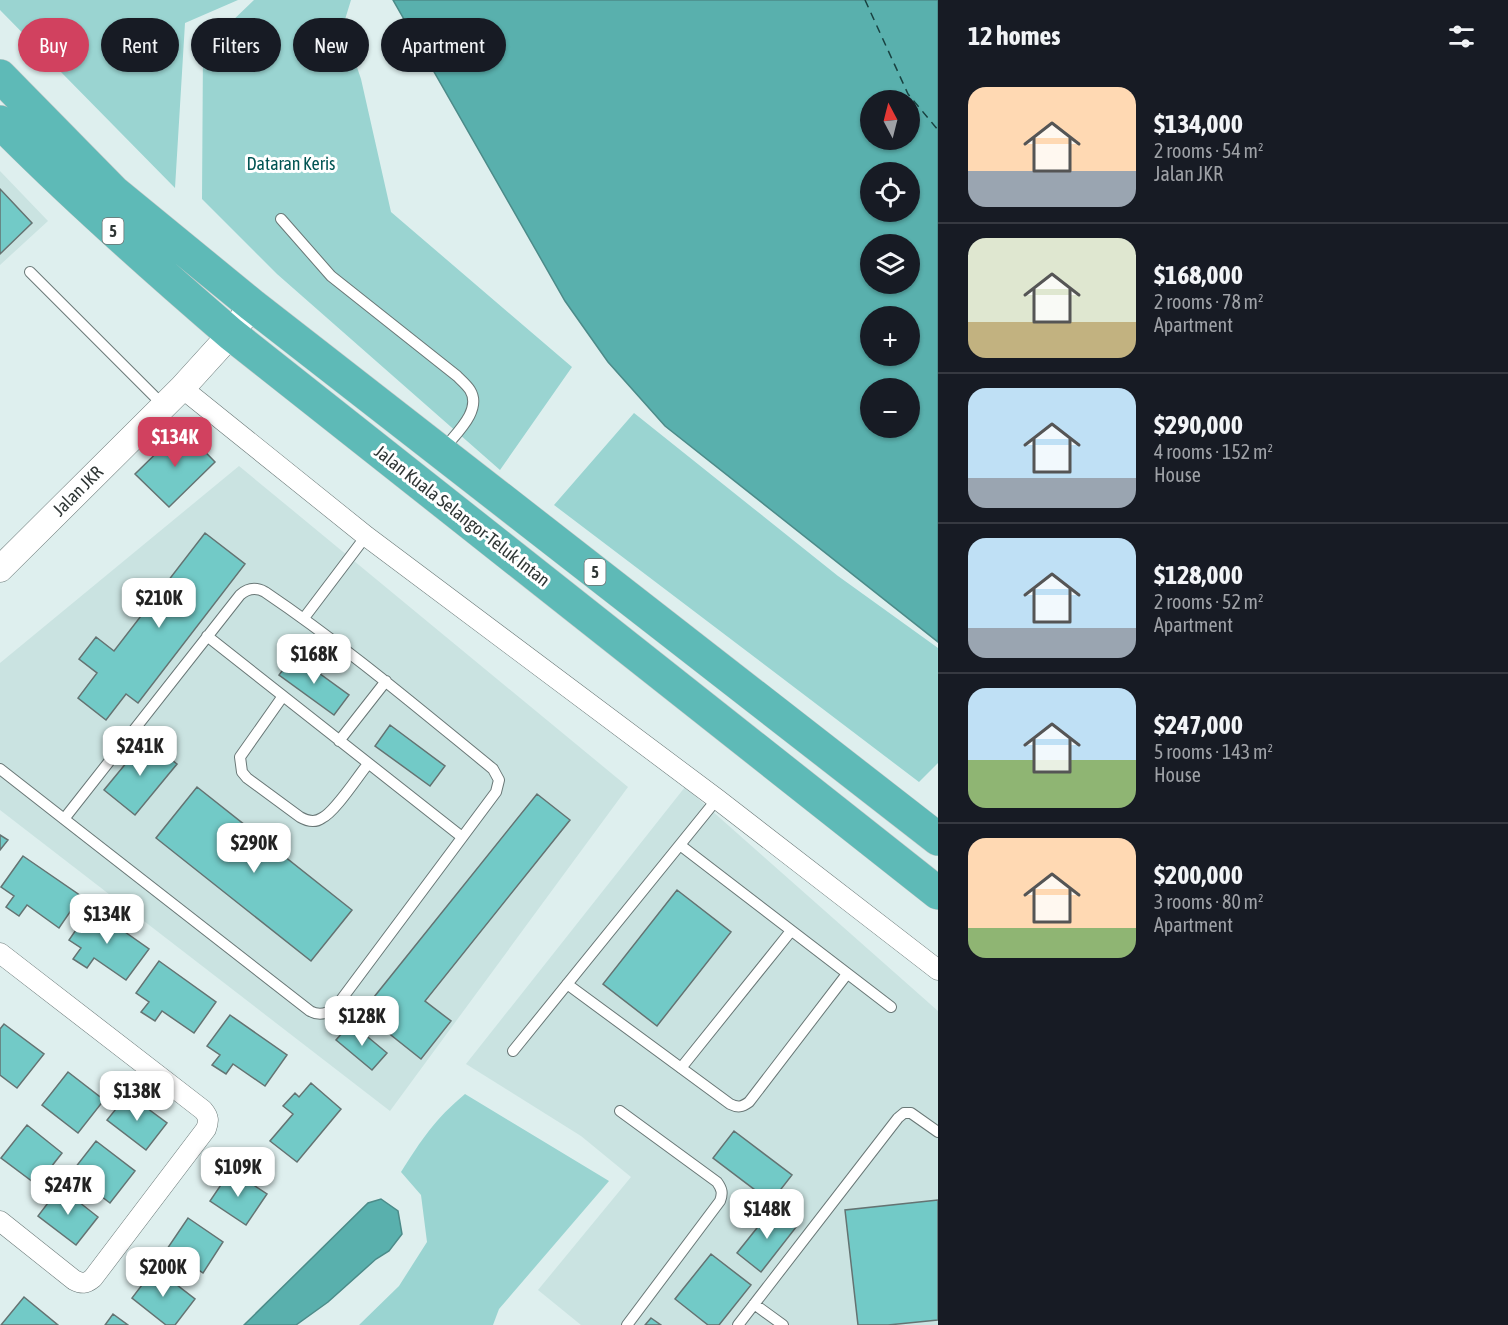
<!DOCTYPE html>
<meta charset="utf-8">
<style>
body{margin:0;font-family:"Asap Condensed",sans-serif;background:#20242c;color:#f1f3f6;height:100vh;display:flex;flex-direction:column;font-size:22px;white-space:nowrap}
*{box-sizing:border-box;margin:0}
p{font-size:20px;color:#9ea1a6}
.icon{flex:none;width:33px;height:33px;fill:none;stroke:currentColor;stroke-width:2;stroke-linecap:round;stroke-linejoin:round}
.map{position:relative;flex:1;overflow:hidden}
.side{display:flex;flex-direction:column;background:#171b24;width:570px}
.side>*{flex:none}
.banner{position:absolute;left:18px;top:18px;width:570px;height:54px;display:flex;gap:12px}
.needle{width:39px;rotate:353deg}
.controls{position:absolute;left:860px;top:90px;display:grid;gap:12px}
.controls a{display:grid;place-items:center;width:60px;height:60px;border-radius:50%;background:#171b24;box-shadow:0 2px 4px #0004;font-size:30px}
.price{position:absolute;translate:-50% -51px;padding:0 14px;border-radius:12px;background:#fff;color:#222;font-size:20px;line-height:39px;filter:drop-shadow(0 2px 3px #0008)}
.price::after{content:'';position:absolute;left:50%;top:36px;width:18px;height:14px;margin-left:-9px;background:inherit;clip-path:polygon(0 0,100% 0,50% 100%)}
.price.on{background:#d1415f;color:#fff}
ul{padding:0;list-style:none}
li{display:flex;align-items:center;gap:18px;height:150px;padding:0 30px}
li+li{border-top:2px solid #363941}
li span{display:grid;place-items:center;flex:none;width:168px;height:120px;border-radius:18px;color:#555}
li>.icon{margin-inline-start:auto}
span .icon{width:72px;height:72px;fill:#fffc;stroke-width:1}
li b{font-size:26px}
h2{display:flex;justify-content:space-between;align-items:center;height:72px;padding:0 30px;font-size:26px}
.pill{padding:0 21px;border-radius:27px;background:#171b24;box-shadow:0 2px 4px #0004;font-size:21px;line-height:54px}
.pill.on{background:#d1415f;color:#fff}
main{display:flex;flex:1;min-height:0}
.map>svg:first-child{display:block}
.built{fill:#cae3e1}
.green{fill:#9ad4d1}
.water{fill:#59b0ad;stroke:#4c8b89;stroke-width:1.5;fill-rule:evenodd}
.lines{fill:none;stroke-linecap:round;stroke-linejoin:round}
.ferry{stroke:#184140;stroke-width:1.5;stroke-dasharray:8 6;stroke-linecap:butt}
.building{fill:#72cac7;stroke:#647372;stroke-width:1.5}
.service-casing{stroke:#697776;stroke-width:12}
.minor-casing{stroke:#697776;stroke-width:21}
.tertiary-casing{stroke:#697776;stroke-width:27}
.trunk-casing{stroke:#c9cbca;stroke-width:34}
.service{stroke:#fff;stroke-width:10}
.minor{stroke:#fff;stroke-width:20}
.tertiary{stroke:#fff;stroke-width:26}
.trunk{stroke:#5ebab7;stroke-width:33}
.labels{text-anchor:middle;stroke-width:6;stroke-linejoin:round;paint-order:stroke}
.shield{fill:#fff;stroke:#6d7272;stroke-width:1.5}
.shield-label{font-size:16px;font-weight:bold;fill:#2f3635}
.park-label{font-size:18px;fill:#015453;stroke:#fff}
.street-label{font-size:18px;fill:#2f3635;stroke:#fff}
</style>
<main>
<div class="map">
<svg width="938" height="1325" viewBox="0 0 938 1325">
<rect width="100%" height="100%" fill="#deefee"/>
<path class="built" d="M0,171L48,221L0,265Z
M239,466L628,787L390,1111L0,810V663Z
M685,787L938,1011V1325H581L538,1290L631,1177L581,1136L466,1064Z"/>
<path class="green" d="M0,0H238L185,23L175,188L0,10Z
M254,0H351L343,26L361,79L391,212L572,367L500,470L277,274L202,199L203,49Z
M634,413L838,576L938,648V763L919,782L554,505Z
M465,1094L609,1181L499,1309L493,1325H359L399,1286L427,1242L421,1195L401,1172C422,1139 435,1119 465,1094Z"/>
<path class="water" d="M393,0H938V642L665,426L608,362L565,301ZM870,100H909V140H870ZM870,172H909V212H870ZM870,244H909V284H870ZM870,316H909V356H870ZM870,388H909V428H870Z
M381,1199L398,1211L402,1234L389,1251L376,1259L328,1302L296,1325H244L368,1203Z"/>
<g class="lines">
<path class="ferry" d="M865,0L908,94L938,130"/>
</g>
<path class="building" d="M0,189L32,223L0,254Z
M182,428L215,462L169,507L135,474Z
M205,533L245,564L138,703L126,694L106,720L78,698L97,673L79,659L96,637L114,651Z
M294,655L349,695L334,715L279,675Z
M390,725L445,766L430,786L375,746Z
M146,739L177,764L135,815L104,790Z
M197,787L352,910L311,961L156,838Z
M537,794L570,820L425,1001L451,1021L421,1059L362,1012Z
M0,835L8,840L0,850Z
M23,856L81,896L59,928L27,905L19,916L6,907L14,896L1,887Z
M677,890L731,932L657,1026L603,984Z
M91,908L149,949L126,980L94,958L87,968L73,959L81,948L69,940Z
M159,961L216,1002L194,1033L162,1011L155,1021L141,1012L149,1002L136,993Z
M230,1015L287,1055L265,1086L233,1064L226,1074L212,1065L220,1055L207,1046Z
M351,1023L387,1053L372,1070L336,1040Z
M4,1024L44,1054L17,1088L0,1075V1029Z
M68,1072L104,1100L78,1133L42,1105Z
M311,1083L341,1109L297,1162L270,1141L293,1114L283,1106L295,1093L299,1097Z
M128,1094L167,1123L146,1150L107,1120Z
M27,1125L62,1153L37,1185L1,1158Z
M734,1131L792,1175L771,1202L713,1158Z
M96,1141L135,1171L110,1203L71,1173Z
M231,1170L267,1194L246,1225L210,1201Z
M60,1187L98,1217L76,1245L38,1216Z
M938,1200V1320L888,1325H858L845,1210Z
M773,1208L797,1226L761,1272L737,1253Z
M188,1218L223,1242L203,1273L167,1249Z
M711,1254L751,1285L719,1325H708L675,1299Z
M155,1268L195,1299L175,1325H166L132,1298Z
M24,1297L58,1325H1Z
M113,1314L128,1325H105Z
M651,1318L661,1325H645Z"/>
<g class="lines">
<defs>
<path id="service" d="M281,219L331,276L457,376C461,380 467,385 470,390C483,411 454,435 443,450
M30,272L164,406
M304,618L366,536
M207,636L462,837
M283,696L240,757L242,772L247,778L300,817C307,821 315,823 322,818C335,812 358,776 368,764
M339,741L386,681
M0,769L64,819L240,595C248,588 256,587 265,592C345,646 418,708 493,769L499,780L496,792L335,1008C327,1014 319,1016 310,1011L64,819
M680,845L891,1007
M567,984L730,1104C738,1108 742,1107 749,1102L847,974
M513,1051L717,799
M681,1068L791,931
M620,1111L717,1182C722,1189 723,1193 720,1201L627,1325
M754,1304L783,1325
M738,1325L898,1118L904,1113H911L938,1132"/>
<path id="minor" d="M182,388L366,536L717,799L938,970
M0,953L203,1110C209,1117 209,1121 206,1129L93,1278C86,1284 82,1284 74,1280L0,1221"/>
<path id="tertiary" d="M0,569L182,388L231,334L252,305"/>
<path id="trunk" d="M0,76L114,192L252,305L938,839
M0,122C74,197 152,266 231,334L938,893"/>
</defs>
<use href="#service" class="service-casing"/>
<use href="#minor" class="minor-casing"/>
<use href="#tertiary" class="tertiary-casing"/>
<use href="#trunk" class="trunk-casing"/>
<use href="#service" class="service"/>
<use href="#minor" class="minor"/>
<use href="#tertiary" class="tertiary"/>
<use href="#trunk" class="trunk"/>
</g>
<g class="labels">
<g class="shield">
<rect x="102.5" y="218" width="21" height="26" rx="4.5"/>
<rect x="584.5" y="559" width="21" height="26" rx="4.5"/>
</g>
<g class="shield-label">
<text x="113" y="237">5</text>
<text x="595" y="578">5</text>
</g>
<g class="park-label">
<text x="291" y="170">Dataran Keris</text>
</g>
<g class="street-label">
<text transform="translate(78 491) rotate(-45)" y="6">Jalan JKR</text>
<text transform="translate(462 516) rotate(38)" y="6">Jalan Kuala Selangor-Teluk Intan</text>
</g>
</g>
</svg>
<div class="controls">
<a><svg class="needle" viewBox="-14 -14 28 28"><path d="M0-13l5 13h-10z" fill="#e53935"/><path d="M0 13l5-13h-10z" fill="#9ea1a6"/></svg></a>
<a><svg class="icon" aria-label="locate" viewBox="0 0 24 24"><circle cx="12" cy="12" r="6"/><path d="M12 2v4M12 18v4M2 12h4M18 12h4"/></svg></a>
<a><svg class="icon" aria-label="layers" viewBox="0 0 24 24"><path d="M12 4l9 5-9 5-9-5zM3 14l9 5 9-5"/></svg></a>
<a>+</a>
<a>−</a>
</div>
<b class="price on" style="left:175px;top:468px">$134K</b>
<b class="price" style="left:159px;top:629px">$210K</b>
<b class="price" style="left:314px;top:685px">$168K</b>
<b class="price" style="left:140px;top:777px">$241K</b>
<b class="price" style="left:254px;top:874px">$290K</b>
<b class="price" style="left:107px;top:945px">$134K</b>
<b class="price" style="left:362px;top:1047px">$128K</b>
<b class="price" style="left:137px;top:1122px">$138K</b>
<b class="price" style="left:238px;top:1198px">$109K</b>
<b class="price" style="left:68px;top:1216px">$247K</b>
<b class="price" style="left:767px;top:1240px">$148K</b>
<b class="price" style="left:163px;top:1298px">$200K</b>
<div class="banner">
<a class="pill on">Buy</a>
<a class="pill">Rent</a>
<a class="pill">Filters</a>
<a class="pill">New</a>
<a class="pill">Apartment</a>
</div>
</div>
<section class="side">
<h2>12 homes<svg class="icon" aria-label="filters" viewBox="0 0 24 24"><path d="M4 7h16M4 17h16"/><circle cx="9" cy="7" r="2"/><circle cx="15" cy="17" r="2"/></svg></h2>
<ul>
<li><span style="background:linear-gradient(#ffd9b3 70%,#9aa5b1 0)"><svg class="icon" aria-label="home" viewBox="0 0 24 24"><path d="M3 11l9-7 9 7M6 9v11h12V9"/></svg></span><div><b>$134,000</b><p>2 rooms · 54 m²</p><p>Jalan JKR</p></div></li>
<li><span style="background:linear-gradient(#dfe7d0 70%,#c2b280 0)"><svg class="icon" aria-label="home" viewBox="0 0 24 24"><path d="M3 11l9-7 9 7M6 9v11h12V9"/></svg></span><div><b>$168,000</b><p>2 rooms · 78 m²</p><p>Apartment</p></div></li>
<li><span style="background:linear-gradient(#bfe0f5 75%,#9aa5b1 0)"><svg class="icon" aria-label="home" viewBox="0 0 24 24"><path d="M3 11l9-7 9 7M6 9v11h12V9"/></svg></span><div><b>$290,000</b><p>4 rooms · 152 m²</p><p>House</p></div></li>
<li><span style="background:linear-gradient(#bfe0f5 75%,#9aa5b1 0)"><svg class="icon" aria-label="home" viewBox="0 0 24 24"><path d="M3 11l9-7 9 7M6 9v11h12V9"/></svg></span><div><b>$128,000</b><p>2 rooms · 52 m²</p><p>Apartment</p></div></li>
<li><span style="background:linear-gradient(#bfe0f5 60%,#8fb573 0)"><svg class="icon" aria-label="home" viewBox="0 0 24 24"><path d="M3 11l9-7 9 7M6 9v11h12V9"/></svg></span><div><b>$247,000</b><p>5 rooms · 143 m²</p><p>House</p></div></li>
<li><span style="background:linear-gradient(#ffd9b3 75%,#8fb573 0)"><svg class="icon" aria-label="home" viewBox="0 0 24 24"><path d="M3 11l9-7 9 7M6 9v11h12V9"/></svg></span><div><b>$200,000</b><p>3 rooms · 80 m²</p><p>Apartment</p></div></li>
</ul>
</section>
</main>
